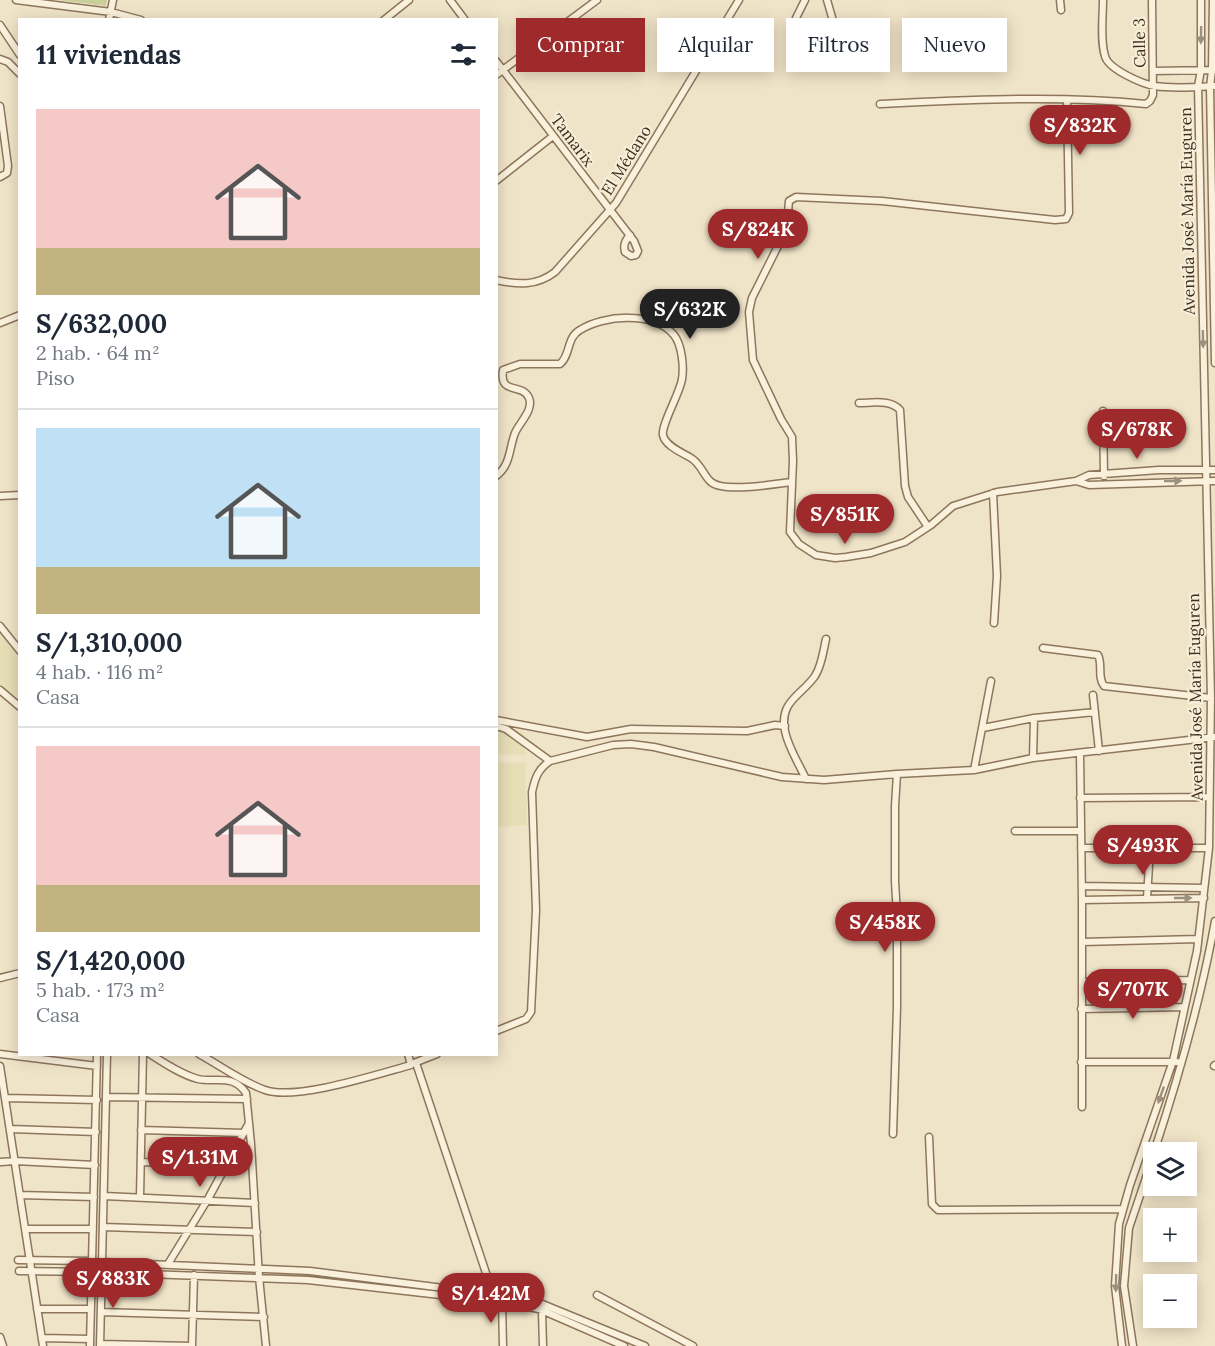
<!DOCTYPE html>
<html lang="es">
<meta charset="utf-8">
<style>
body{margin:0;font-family:Lora,serif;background:#f2f2f3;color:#1f2937;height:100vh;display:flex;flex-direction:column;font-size:22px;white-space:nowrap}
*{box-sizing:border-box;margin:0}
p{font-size:20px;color:#747a83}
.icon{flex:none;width:33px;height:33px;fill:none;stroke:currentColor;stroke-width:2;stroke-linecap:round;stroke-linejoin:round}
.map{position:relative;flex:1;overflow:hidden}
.sheet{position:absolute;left:18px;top:18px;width:480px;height:1038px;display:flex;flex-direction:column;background:#fff;border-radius:0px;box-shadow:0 3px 15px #0003}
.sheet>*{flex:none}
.top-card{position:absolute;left:516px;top:18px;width:570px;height:54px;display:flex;gap:12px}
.controls{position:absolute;left:1143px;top:1142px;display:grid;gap:12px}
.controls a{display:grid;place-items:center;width:54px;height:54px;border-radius:0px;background:#fff;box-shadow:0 3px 15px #0003;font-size:30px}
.price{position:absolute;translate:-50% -51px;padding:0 14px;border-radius:21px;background:#9e2a2b;color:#fff;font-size:20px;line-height:39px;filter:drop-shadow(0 2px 3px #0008)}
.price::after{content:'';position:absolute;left:50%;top:36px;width:18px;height:14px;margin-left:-9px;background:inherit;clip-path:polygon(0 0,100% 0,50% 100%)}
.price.on{background:#222;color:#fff}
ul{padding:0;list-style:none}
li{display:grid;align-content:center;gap:12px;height:318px;padding:0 18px}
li+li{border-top:2px solid #e0e1e3}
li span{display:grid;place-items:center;height:186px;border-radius:0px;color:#555}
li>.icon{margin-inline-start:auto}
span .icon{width:108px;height:108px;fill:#fffc;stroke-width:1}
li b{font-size:26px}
h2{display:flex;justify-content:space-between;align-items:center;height:72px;padding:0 18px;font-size:26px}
.pill{padding:0 21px;border-radius:0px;background:#fff;box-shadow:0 3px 15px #0003;font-size:21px;line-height:54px}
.pill.on{background:#9e2a2b;color:#fff}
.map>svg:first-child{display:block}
.farmland{fill:#e6deb5}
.green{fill:#c9cf9b}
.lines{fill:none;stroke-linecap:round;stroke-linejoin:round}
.minor-casing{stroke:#8d765c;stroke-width:9}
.minor{stroke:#faf1dc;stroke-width:6}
.oneway{fill:#9c907e}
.labels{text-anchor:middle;stroke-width:4.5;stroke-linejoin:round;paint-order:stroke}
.street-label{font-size:16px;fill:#3d2e20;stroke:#f7eed8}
</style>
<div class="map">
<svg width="1215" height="1346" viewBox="0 0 1215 1346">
<rect width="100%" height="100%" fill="#f0e4c8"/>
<path class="farmland" d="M0,633L19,658V704L0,685Z
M497,727L523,732L525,755L497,754Z
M497,762L525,763L527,825L497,827Z"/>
<path class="green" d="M59,0H107L106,6Z"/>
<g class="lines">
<defs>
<path id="minor" d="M16,0L111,12L141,20
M450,0L465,20
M827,0L840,45
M1060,0L1061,10
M1103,0C1103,16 1100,41 1105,56C1108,69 1142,84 1155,86C1174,89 1196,87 1215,86
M1213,0L1212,70L1210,87L1215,363
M109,20L113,0
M384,20L409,0
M0,25L20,55
M803,43L796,18L805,0
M0,59L8,62L20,74
M496,61L634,241L638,251L636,255L631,256L625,252C623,245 625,241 630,235
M1153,71L1214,70
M496,75L597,0
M1067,100L1069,213L1066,219L1055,220L882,201L796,197L789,201L787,223L783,236L752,298L749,312L753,360L781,419L792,437L793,461L790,532L799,544L816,555L835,558L846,557L871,553L905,542L931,525L953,506L997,492L1076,481L1089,475L1159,470H1215
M880,104C968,100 1058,95 1146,104L1150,101L1153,95L1152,0
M0,106L8,166L7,173L0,177
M496,181L553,136
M496,280C518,285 537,286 555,272L616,203L739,0
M0,323L20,315
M859,403C872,403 890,399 900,410L905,486L908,497L928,527
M1103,411L1104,476
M496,476C511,465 509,448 515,433C519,423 534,410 529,398C522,382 499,396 503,370L520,364H560C571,355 566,338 580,330C603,315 654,311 674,335C682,345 684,367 682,379C680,393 661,425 663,435C665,446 683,453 691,458C701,464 703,475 711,482C724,493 774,484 792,482
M1076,481L1089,485L1215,481
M993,493L997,576L994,623
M0,496L20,495
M0,626L20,651
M1043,648L1098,655C1103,665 1097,677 1104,686L1211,698
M0,690L20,707
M1093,695L1099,751
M496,720L587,737L631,729L747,731L775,725L785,726
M496,726L506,729L550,761L613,745L631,744L654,747L782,777L824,780L897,774L974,770L1033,758L1215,737
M983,728L1034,718L1095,712
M1080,753L1082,900V1107
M1033,758L1034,718
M974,770L991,681
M806,779C799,764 788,747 785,731C779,701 801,696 815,676C822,665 823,652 826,639
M1080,798L1209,797
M1015,831H1081
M1081,848H1209
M1082,886L1204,888
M1147,898L1150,848
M1082,900L1204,898
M1082,942L1198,939
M0,978L20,973
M1083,982L1190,980
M1081,1009L1184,1007
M496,1031L526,1019L531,1012L536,910L532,792C535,778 538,769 550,761
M0,1054L97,1066
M150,1054C164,1063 182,1075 198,1079C215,1083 233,1073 246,1093L251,1144L259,1277L266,1346
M199,1054C221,1066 242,1082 265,1090C296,1101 378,1074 411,1065L408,1054
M1081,1062H1177
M414,1063L437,1054
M416,1063L493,1294
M0,1066L43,1346
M1214,1066L1215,1065
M106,1097L247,1099
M6,1098L97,1100
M11,1129L96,1132
M141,1130L244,1133
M893,1134L897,1007V916L895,881V806L897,774
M929,1137L932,1204L938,1210L1122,1209
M1154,1152C1179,1076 1201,1000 1215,921
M1,1162L15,1161L95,1165
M141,1162L226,1165
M20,1195L94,1197
M104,1196L255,1203
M140,1197L143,1054
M103,1227L257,1232
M25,1229H93
M18,1260L92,1261
M102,1262L310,1271L530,1299L645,1346
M168,1264L208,1199L249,1123
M19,1271L92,1272L308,1280L502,1302L539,1309L624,1346
M597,1295L693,1346
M502,1302L503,1346
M37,1309H90
M542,1311L543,1346
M101,1312L264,1317
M0,1337L3,1346
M42,1338L90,1339
M100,1344L191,1346
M90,1346L97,1054
M100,1346L107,1054
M192,1346L194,1275
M1122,1346L1115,1286L1119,1224L1130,1185L1173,1061L1197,951L1209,848L1211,698L1198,86L1201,70V0
M1133,1346L1124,1286L1129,1228L1154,1154"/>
</defs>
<use href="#minor" class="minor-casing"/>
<use href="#minor" class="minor"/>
</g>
<defs><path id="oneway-solid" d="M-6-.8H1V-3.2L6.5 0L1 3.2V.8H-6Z" transform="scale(1.5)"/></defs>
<g class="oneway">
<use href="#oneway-solid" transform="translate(1201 35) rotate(91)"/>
<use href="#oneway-solid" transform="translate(1203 339) rotate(89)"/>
<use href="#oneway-solid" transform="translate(1173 481) rotate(-1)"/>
<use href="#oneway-solid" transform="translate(1183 898)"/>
<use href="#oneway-solid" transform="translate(1161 1095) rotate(109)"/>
<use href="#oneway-solid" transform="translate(1116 1283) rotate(91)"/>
</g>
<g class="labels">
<g class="street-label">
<text transform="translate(1139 43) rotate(-91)" y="6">Calle 3</text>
<text transform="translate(573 140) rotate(53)" y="6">Tamarix</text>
<text transform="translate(626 160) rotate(-58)" y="6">El Médano</text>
<text transform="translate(1187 211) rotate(-91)" y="6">Avenida José María Euguren</text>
<text transform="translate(1195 697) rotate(-91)" y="6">Avenida José María Euguren</text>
</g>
</g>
</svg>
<div class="controls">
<a><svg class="icon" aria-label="layers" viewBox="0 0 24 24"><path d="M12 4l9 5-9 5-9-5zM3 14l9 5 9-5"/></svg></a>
<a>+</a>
<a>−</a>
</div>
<b class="price" style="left:1080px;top:156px">S/832K</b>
<b class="price" style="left:758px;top:260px">S/824K</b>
<b class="price on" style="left:690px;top:340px">S/632K</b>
<b class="price" style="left:1137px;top:460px">S/678K</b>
<b class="price" style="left:845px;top:545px">S/851K</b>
<b class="price" style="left:1143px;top:876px">S/493K</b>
<b class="price" style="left:885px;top:953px">S/458K</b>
<b class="price" style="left:1133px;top:1020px">S/707K</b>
<b class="price" style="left:200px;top:1188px">S/1.31M</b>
<b class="price" style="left:113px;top:1309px">S/883K</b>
<b class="price" style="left:491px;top:1324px">S/1.42M</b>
<div class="top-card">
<a class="pill on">Comprar</a>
<a class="pill">Alquilar</a>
<a class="pill">Filtros</a>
<a class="pill">Nuevo</a>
</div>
<section class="sheet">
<h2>11 viviendas<svg class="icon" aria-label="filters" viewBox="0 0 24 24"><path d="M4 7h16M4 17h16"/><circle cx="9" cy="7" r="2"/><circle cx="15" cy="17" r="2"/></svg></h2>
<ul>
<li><span style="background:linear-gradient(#f6c9c9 75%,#c2b280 0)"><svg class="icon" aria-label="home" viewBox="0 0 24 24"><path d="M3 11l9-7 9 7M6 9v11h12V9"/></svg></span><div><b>S/632,000</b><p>2 hab. · 64 m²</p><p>Piso</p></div></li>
<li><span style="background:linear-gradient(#bfe0f5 75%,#c2b280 0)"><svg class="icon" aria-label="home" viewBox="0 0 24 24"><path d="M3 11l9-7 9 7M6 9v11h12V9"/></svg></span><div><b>S/1,310,000</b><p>4 hab. · 116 m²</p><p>Casa</p></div></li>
<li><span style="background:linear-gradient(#f6c9c9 75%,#c2b280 0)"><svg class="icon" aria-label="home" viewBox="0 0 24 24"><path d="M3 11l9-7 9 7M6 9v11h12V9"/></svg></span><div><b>S/1,420,000</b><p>5 hab. · 173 m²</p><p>Casa</p></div></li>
</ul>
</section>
</div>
